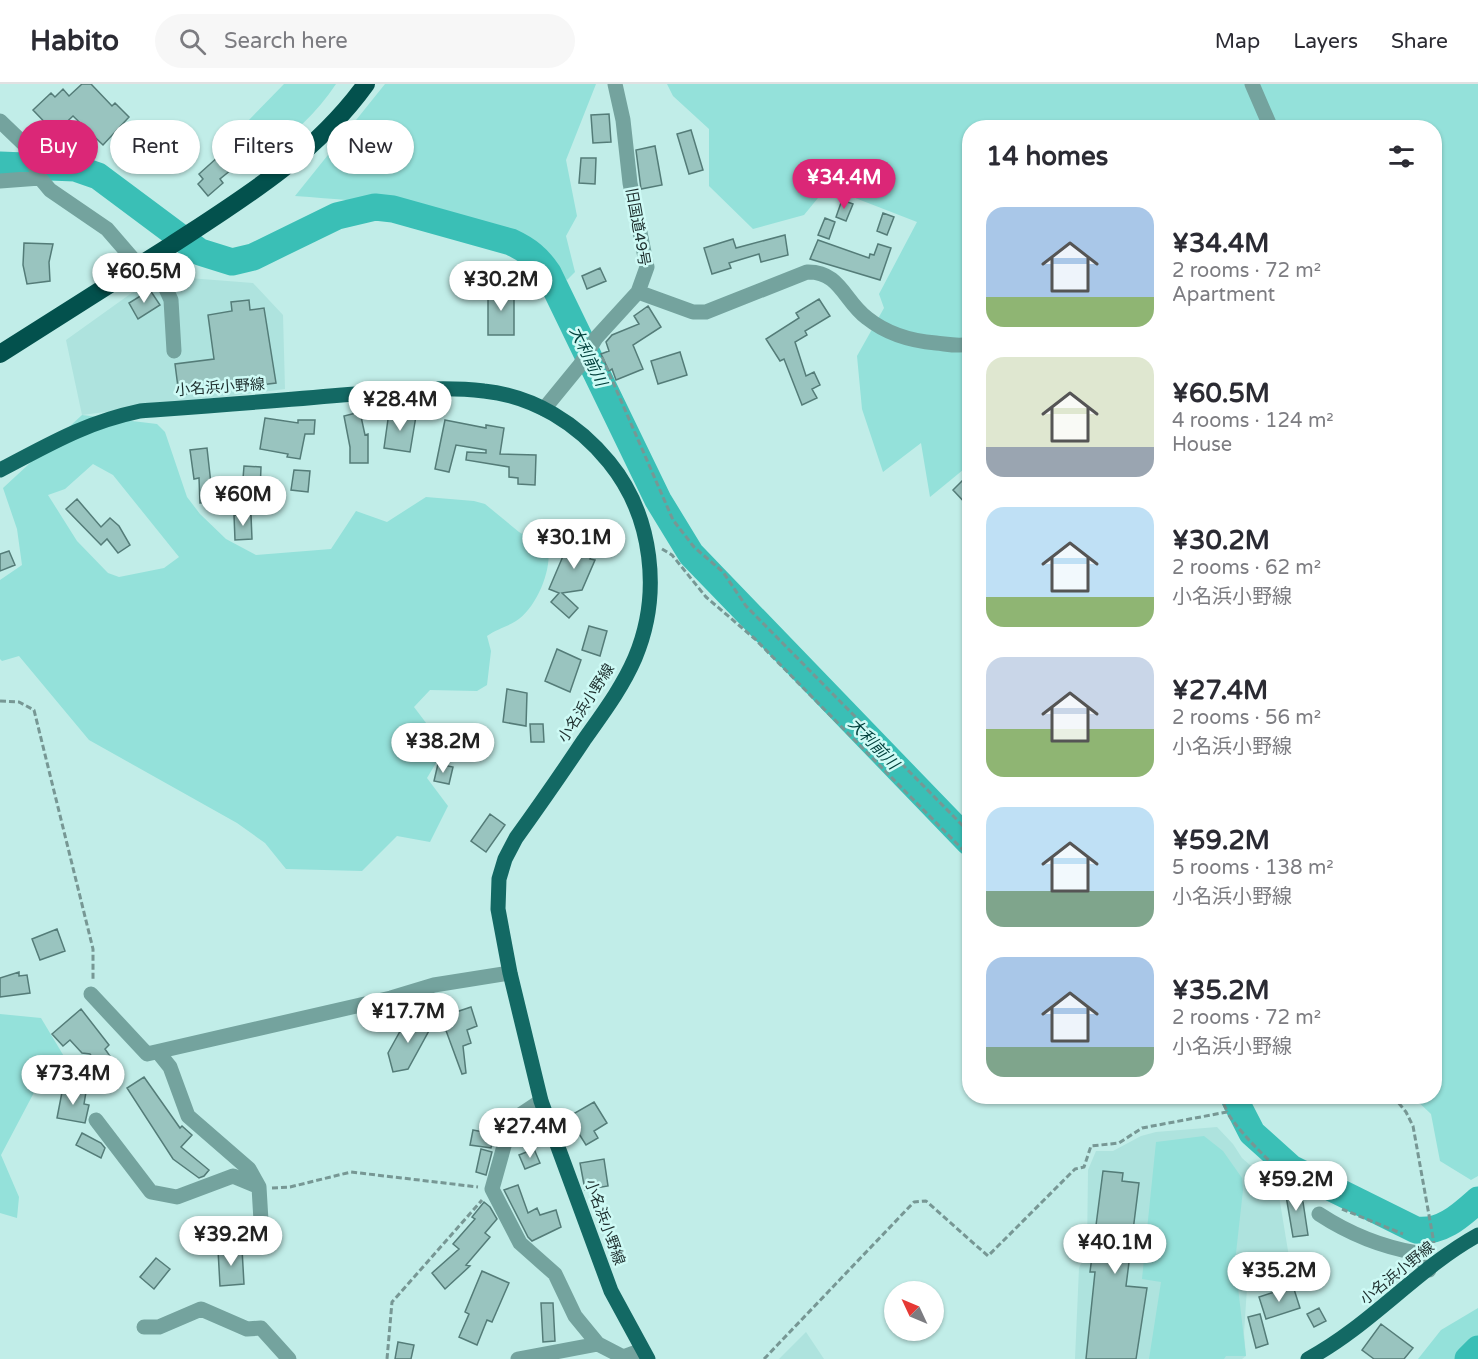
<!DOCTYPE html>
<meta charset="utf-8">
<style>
body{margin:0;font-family:"Varela Round","Noto Sans JP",sans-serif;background:#f7f7f7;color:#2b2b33;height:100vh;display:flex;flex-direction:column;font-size:22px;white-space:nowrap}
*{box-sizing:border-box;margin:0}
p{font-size:20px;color:#7c7c81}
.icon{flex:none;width:33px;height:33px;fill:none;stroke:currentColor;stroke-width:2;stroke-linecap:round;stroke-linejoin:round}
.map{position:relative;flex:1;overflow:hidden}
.details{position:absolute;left:962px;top:36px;width:480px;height:984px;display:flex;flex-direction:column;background:#fff;border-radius:24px;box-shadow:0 2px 4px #0004}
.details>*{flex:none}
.top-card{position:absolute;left:18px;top:36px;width:570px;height:54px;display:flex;gap:12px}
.needle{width:39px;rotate:314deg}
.buttons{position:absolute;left:884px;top:1197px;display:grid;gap:12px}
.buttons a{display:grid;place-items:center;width:60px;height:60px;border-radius:50%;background:#fff;box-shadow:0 2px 4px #0004;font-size:30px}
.price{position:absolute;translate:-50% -51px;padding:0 14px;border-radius:21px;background:#fff;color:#222;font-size:20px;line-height:39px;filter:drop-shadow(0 2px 3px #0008)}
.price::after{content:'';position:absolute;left:50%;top:36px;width:18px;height:14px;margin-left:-9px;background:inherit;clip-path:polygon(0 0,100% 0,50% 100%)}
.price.selected{background:#db2777;color:#fff}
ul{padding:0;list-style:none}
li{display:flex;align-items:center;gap:18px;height:150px;padding:0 24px}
li span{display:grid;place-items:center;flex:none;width:168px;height:120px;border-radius:18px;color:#555}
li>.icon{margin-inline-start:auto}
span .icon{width:72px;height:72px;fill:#fffc;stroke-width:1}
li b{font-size:26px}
h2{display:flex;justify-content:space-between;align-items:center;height:72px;padding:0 24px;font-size:26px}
.tag{padding:0 21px;border-radius:27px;background:#fff;box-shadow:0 2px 4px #0004;font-size:21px;line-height:54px}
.tag.selected{background:#db2777;color:#fff}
header{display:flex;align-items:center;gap:36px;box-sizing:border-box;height:84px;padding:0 30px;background:#fff;border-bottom:2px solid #e1e1e2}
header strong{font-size:28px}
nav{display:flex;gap:33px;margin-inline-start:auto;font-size:21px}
.search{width:420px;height:54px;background:#f7f7f7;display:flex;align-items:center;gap:15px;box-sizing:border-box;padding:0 21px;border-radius:33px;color:#7c7c81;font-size:22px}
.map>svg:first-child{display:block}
.built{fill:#aee3de}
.green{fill:#94e1da;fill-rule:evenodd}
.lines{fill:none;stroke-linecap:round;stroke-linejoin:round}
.river{stroke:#3abfb6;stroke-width:27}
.building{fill:#99c4bf;stroke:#547c78;stroke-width:1.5}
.path{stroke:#779794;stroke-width:3;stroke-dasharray:6 3;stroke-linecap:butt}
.minor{stroke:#74a39e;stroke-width:15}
.major{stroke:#136964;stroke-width:15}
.highway{stroke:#03514d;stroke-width:18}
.labels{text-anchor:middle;stroke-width:5;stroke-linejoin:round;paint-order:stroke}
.street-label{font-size:15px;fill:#1d2e2d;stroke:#cefaf5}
.water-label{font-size:16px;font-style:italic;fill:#02403c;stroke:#cefaf5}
</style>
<header>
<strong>Habito</strong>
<div class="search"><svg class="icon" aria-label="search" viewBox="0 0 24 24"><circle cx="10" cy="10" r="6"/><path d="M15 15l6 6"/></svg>Search here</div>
<nav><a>Map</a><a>Layers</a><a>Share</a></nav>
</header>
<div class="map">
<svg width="1478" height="1275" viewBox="0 0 1478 1275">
<rect width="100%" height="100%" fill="#c1ede8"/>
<path class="built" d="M189,194L253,199L283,231L285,305L82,331L66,256L147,198Z
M1217,1043L1233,1060L1242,1074L1278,1106L1290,1179L1247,1204L1244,1249L1246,1272L1242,1275H1075L1079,1184L1087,1167L1088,1086L1096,1067H1113L1141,1052L1156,1048Z
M806,1248L824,1275H779Z"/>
<path class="green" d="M284,0H336C317,29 292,51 264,71L231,64L228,48L248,37Z
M385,0H596L566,76L577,132L566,152L575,188L567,196C490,122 396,120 295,112Z
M667,0H1478V1092L1471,1096L1440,1077L1431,1030L1413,1013L1434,1012V44H969V381L930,413L921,359L883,388L862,325L857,272L884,224L879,210L917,138L827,103L804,131L753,145L709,102V45L673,12Z
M82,331L157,340L165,348L187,413L200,430L226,455L256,471L331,465L356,427L387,438L426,413L474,417L485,420L519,448L548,465C552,486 536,525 516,537C507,543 496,545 487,552L491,567L487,601L477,607L430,606L414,623L445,664L427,694L448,722L430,758L397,752L362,787L286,785L265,759L237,739L89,656L19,572L2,577L0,575V496L22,481L17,445L3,404ZM93,380L113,391L179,473L164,484L119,493L108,489L77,457L48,411L65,405Z
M0,930L41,934L65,974L44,978L39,999L1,1071L19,1113L17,1134L0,1129Z
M1204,1052L1223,1067L1242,1094L1243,1106L1235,1178L1246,1272H1226L1224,1275H1149L1161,1198L1142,1195L1156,1058Z
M1478,1224V1275H1418L1441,1246Z"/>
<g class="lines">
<path class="river" d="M0,81L75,84L98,92L200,168L232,178L253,173L337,132L375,123L393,125L511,158C528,166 538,174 548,189L658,416L691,470L969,758
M1233,1012L1252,1049L1291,1084L1416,1146C1442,1149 1460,1132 1478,1116
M1468,1275L1478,1265"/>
</g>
<path class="building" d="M82,0H91L112,22L115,19L129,33L103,61L73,32L55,49L33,26L51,9L55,13L63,5L69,12Z
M609,30L611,58L593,59L591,31Z
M691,46L703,86L689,90L677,50Z
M655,62L662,101L641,105L636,66Z
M219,72L231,86L220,95L223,99L208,112L198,100L203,95L199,90Z
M581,74H596L595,100L579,99Z
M842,116L853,120L846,137L836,133Z
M883,129L894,133L887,151L877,147Z
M825,134L835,138L829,155L818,151Z
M785,151L788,171L761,178L759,170L729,179L731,184L712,190L704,164L733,155L736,164Z
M818,156L869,174L870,170L874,171L878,160L891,164L880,196L810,175Z
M24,159L53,160L49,178L50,197L27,200L23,181Z
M600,184L606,197L587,205L582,192Z
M488,205H514V251H488Z
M150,206L160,221L138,235L129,219Z
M819,215L830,232L805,247L807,251L795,258L806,292L814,288L820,301L812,305L817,314L802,321L784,275L780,277L766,255L799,234L796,229Z
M249,216L250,226L264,224L276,299L179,311L175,280L214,275L208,231L232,227L231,218Z
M648,222L661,243L633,261L643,285L616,296L612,285L609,287L601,270L609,267L606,258L612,251L639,240L634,232Z
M680,268L687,291L658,300L651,277Z
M360,328L365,351L368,350V379H350V363L344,332Z
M389,328L416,332L410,368L384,364Z
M265,334L298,339V336H315L314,350H305L300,375L287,373L288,370L260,365Z
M445,336L486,344V341L504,344L500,370L536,371L535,401L518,400V394L509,393V383L466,376L467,368L486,369V366L456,361L449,388L435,385Z
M207,364L213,418L200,419L199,394L194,395L190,366Z
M244,382L261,383L260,408L242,407Z
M294,386L310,387L308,408L291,406Z
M969,390V423L953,406Z
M77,415L101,443L110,434L119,442L130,461L118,469L107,455L101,461L66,425Z
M234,431H251L252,455L235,456Z
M575,444L599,454L590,475L595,476L582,506L562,509L578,524L569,534L551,518L559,509L549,505Z
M9,467L15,481L0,487V470Z
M589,542L607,547L600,572L582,566Z
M557,565L581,576L570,608L545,597Z
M507,605L527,609L526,642L503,638Z
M530,640H543L544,658H531Z
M438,680L453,683L449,700L434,697Z
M490,730L505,741L486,768L471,757Z
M57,845L65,867L40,876L32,855Z
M19,888V892L27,891L30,909L0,913V894Z
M471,923L477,942L467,946L471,959L463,962L466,989L462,990L441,933Z
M81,925L109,961L105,965L119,985L106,994L90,970L82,969L70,956L63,962L52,950Z
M409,931L431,943L408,985L393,988L388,969Z
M144,993L180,1044L182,1042L192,1051L181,1063L209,1086L204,1092L199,1094L173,1075L127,1004Z
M63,1003L86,1008L84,1020L89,1021L85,1039L57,1034Z
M594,1018L607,1039L594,1047L598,1054L586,1061L576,1045L568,1050L561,1037Z
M473,1046L494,1050L491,1064L470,1061Z
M82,1049L101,1059L105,1064L101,1074L76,1061Z
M481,1065L492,1068L486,1091L476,1088Z
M534,1065L540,1079L525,1085L519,1071Z
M604,1075L608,1102L585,1106L580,1079Z
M1103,1087L1123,1089L1122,1097L1139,1099L1126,1202L1147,1204L1136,1275H1086L1095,1188H1090Z
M1283,1094L1303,1118L1308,1151L1293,1153Z
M518,1101L528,1129L537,1124L540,1131L556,1126L561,1143L532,1157L528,1153L504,1106Z
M484,1118L490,1123L497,1135L485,1149L490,1153L466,1181L470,1182L445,1205L432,1189L459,1165L453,1160L475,1135L472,1133Z
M242,1165L244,1200L220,1202L218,1166Z
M156,1174L170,1185L154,1205L140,1193Z
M482,1187L509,1199L492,1238L487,1236L477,1261L459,1253L469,1230L465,1228Z
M1293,1202L1300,1224L1266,1235L1259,1213Z
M541,1219H553L555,1257L543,1258Z
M1319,1224L1326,1237L1314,1243L1307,1230Z
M1260,1230L1268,1260L1256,1264L1248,1233Z
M1381,1240L1413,1264L1404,1275H1374L1362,1266Z
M398,1258L414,1261L411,1275H395Z"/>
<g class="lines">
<path class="path" d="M602,273L673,436L694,463L723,488L746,522L969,748
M662,465L672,471L706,513L755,555L969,772
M0,617L19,618L34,626L93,865V897
M1220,1012L1227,1027
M1393,1012L1406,1028L1413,1042L1434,1159
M272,1104L290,1103L351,1088L478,1103
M1342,1125L1403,1150
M1426,1157L1434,1159
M387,1275L392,1218L482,1116
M764,1275L914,1118L926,1117L988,1172L1075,1085L1084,1083L1091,1062L1119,1059L1142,1044L1227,1028C1241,1052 1295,1105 1320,1115"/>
<path class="minor" d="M1252,0L1271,44
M0,37L25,61L40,94L50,106L107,145L139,182L162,196L171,216L174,267
M0,97L40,94
M638,208L693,228H706L807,188C840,187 844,217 867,234C887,250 911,257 936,259C947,260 959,263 969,260
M544,325L580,281L596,254L638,208L647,183L630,99L623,36L615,0
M91,910L147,970L391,914L434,901L510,889
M158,968L170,983L188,1032L249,1085L259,1103L261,1137
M541,1017L511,1037L492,1105L520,1159L555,1190L575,1232L598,1260
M96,1036L151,1108L177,1113L233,1092L259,1103
M1319,1130C1348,1149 1382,1163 1417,1169L1429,1186
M144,1243H159L201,1225L247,1245L261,1244L289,1275
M518,1275L598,1260L623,1273L642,1266"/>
<path class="major" d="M0,386C50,360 84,339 140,327C207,322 275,317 342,311C389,308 437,301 484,307C534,312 578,340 609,378C653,432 662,510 635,574C622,604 603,629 584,656C562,689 539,722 516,754L505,775L499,795L498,825L510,889L541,1017L611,1207L648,1275
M1308,1275C1371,1241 1418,1184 1478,1151"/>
<path class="highway" d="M0,270C57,234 113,198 170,162C242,115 315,71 366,0"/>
</g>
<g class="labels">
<g class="street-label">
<text transform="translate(638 143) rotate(80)" y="5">旧国道49号</text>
<text transform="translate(220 303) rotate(-4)" y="5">小名浜小野線</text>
<text transform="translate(586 619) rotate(-57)" y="5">小名浜小野線</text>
<text transform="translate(605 1138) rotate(70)" y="5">小名浜小野線</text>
<text transform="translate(1397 1189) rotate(-39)" y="5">小名浜小野線</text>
</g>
<g class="water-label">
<text transform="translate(589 272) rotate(64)" y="6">大利前川</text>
<text transform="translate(874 659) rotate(46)" y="6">大利前川</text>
</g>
</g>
</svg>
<div class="buttons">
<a><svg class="needle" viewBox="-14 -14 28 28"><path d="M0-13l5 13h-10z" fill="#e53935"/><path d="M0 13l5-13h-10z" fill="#7c7c81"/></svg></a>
</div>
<b class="price selected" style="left:844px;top:126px">¥34.4M</b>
<b class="price" style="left:144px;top:220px">¥60.5M</b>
<b class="price" style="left:501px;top:228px">¥30.2M</b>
<b class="price" style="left:400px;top:348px">¥28.4M</b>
<b class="price" style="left:243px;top:443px">¥60M</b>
<b class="price" style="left:574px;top:486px">¥30.1M</b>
<b class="price" style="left:443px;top:690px">¥38.2M</b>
<b class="price" style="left:408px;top:960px">¥17.7M</b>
<b class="price" style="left:73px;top:1022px">¥73.4M</b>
<b class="price" style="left:530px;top:1075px">¥27.4M</b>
<b class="price" style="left:1296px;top:1128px">¥59.2M</b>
<b class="price" style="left:231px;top:1183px">¥39.2M</b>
<b class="price" style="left:1115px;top:1191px">¥40.1M</b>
<b class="price" style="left:1279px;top:1219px">¥35.2M</b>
<div class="top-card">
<a class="tag selected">Buy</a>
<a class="tag">Rent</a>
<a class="tag">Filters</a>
<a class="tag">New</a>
</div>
<section class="details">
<h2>14 homes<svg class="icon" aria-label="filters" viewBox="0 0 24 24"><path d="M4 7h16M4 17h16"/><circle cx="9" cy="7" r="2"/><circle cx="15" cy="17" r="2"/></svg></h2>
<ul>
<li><span style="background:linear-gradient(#a9c7e8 75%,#8fb573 0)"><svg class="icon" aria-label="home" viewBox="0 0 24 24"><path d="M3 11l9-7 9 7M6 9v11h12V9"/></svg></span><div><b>¥34.4M</b><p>2 rooms · 72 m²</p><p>Apartment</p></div></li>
<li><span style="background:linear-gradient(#dfe7d0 75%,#9aa5b1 0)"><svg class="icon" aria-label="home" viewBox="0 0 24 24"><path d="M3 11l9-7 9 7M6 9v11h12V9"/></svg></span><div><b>¥60.5M</b><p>4 rooms · 124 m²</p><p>House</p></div></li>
<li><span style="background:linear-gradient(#bfe0f5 75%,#8fb573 0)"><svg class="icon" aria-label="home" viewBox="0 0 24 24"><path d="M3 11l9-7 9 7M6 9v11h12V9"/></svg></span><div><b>¥30.2M</b><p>2 rooms · 62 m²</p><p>小名浜小野線</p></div></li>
<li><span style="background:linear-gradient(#c9d6e8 60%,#8fb573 0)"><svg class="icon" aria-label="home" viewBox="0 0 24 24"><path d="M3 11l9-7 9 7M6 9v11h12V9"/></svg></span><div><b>¥27.4M</b><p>2 rooms · 56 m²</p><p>小名浜小野線</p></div></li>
<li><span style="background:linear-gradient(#bfe0f5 70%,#7fa58c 0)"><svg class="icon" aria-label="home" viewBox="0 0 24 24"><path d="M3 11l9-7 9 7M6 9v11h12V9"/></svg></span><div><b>¥59.2M</b><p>5 rooms · 138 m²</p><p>小名浜小野線</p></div></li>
<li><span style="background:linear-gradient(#a9c7e8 75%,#7fa58c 0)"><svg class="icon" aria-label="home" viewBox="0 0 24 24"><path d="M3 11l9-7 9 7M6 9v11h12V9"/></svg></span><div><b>¥35.2M</b><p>2 rooms · 72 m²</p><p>小名浜小野線</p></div></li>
</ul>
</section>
</div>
